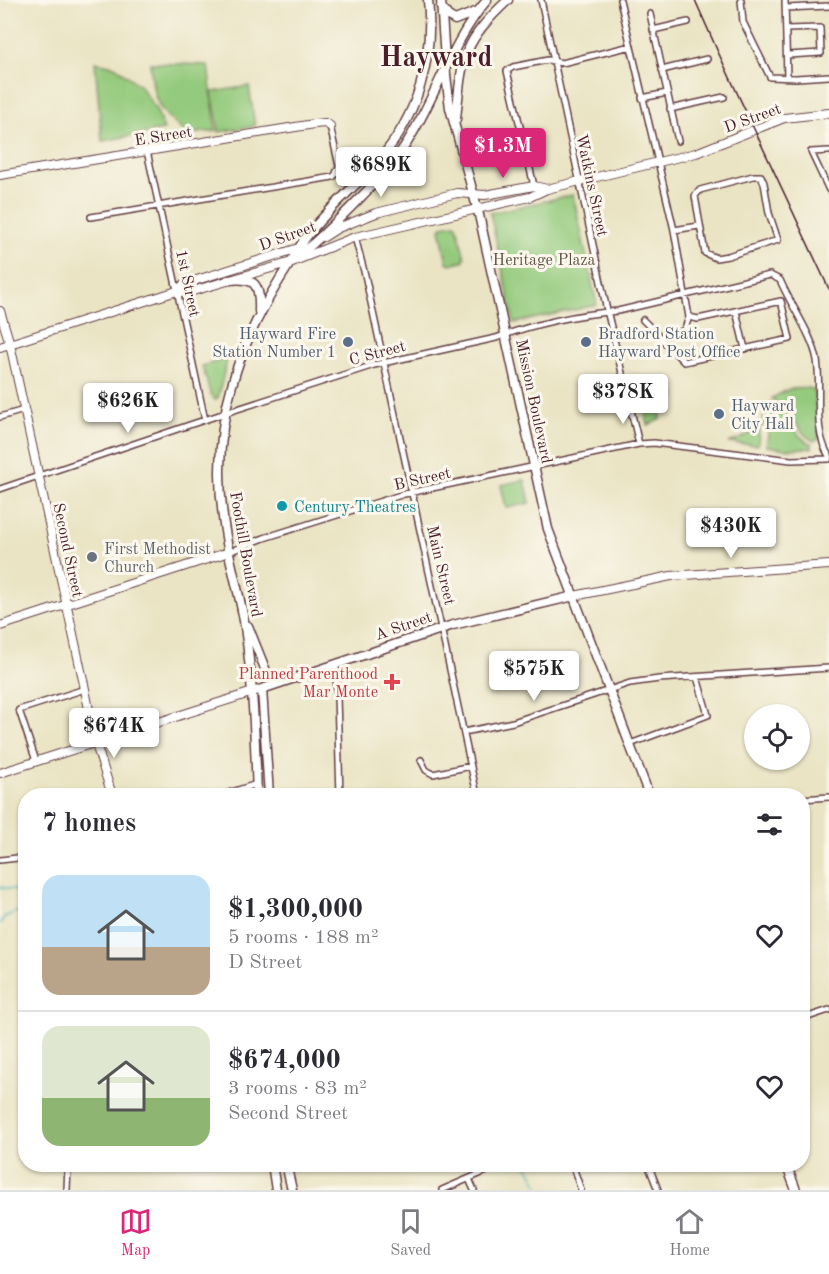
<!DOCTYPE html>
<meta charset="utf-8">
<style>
body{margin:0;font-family:"Old Standard TT",serif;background:#f7f7f7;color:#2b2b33;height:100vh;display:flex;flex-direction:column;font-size:22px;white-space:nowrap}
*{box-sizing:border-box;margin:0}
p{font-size:20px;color:#7c7c81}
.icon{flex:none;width:33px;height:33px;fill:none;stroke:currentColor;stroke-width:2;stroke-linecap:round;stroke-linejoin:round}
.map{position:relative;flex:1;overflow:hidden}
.details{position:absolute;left:18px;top:788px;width:792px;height:384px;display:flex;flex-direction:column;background:#fff;border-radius:24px;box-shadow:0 2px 4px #0004}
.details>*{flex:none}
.tools{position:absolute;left:744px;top:704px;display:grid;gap:12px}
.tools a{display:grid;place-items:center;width:66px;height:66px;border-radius:50%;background:#fff;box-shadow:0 2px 4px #0004;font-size:30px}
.price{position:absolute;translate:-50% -51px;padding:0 14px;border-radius:6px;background:#fff;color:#222;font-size:20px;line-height:39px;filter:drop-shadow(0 2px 3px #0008)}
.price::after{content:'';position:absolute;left:50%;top:36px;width:18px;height:14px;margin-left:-9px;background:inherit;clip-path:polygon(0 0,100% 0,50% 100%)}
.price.current{background:#db2777;color:#fff}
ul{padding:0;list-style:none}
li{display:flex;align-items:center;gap:18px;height:150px;padding:0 24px}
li+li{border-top:2px solid #e1e1e2}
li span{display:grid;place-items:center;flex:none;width:168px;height:120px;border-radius:18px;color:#555}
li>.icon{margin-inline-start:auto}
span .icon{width:72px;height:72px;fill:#fffc;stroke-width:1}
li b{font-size:26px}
h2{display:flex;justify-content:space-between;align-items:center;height:72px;padding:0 24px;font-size:26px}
.dock{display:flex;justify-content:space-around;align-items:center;height:84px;border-top:2px solid #e1e1e2;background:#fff;font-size:16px;color:#7c7c81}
.dock a{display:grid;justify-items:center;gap:3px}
.dock .current{color:#db2777}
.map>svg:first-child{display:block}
.green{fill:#94ca7d;stroke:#6f7454;stroke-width:1.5}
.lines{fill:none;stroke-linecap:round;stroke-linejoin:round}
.stream{stroke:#41afbd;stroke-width:1.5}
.street-casing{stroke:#623d42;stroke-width:8}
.secondary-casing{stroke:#623d42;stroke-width:10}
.primary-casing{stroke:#623d42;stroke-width:11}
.street{stroke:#fff;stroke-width:5}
.secondary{stroke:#fff;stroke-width:8}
.primary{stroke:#fff;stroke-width:8}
.rail{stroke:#4a1f2b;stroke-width:1.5}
.service-dot{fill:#5c6f8a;stroke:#fbf7ec;stroke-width:2}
.culture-dot{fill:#0f9aa8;stroke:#fbf7ec;stroke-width:2}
.worship-dot{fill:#6b7280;stroke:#fbf7ec;stroke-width:2}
.health-dot{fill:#e0444e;stroke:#fbf7ec;stroke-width:2}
.labels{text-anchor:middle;stroke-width:6;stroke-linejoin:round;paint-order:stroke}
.street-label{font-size:16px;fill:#4a1f2b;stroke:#fbf7ec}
.park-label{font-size:16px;fill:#605244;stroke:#fbf7ec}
.service-label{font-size:16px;fill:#4e5e75;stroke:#fbf7ec;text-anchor:start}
.culture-label{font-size:16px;fill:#0d838f;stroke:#fbf7ec;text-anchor:start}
.worship-label{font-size:16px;fill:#5b616d;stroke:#fbf7ec;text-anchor:start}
.health-label{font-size:16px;fill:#be3a42;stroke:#fbf7ec;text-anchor:end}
.town-label{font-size:28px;font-weight:bold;fill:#4a1f2b;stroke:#fbf7ec}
</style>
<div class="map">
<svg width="829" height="1190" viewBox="0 0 829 1190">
<rect width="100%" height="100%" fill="#fbf7ec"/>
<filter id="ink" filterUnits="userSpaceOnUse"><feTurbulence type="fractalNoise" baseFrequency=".0167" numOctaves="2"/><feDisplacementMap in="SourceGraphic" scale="12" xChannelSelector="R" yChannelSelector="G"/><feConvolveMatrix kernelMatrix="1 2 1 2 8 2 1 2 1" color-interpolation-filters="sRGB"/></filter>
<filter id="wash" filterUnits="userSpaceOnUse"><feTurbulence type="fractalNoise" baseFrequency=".008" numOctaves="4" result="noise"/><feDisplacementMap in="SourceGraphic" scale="24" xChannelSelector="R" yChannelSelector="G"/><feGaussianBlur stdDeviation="1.35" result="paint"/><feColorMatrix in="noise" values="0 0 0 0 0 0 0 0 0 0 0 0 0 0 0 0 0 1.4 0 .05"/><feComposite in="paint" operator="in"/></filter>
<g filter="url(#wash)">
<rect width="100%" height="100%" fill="#eae4c4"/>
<path class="green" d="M95,62L115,66L141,87L157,111L164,130L102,141Z
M150,63L208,65L216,131L187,134C156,110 154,101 150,63Z
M249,86L255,126L219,132L212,92Z
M573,195L597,305L514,323L490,213Z
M455,224L457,226L465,258L463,261L450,264L447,262L440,229L442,226Z
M223,360H227L218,398L215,400L211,395L202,366Z
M659,385L675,396L672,404L669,405L661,410V419L648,425L645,413V401L652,403Z
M809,388L814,390L819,438L814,441C801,434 799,426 790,415C785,408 777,405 772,398L789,389Z
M770,402C775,407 781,410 785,415C796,427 794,436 812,444V448L785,449L766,446L769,429L767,424L759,427L758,445L728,443C741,439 756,433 763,420C766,415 767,408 770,402Z
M525,480L530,503L506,508L501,485Z"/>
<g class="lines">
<path class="stream" d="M0,887L26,892
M0,924L4,917L26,908
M525,1164L533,1174L540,1190"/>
</g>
</g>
<g filter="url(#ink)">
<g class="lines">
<defs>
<path id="street" d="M541,0L606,306L639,444
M620,0L674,230L689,317L684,331L669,334L662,340
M741,0L743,22L770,77L796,78L829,76
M785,0L787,78
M786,8L829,6
M650,14L678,141
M786,29L820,28L821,53L788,55
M653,30L688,22
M662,70L707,59
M642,98L667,93
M670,109L724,97
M147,151L205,420
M829,151L811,152L829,190
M753,176H761L764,183L769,213L778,240L728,256L716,258L705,253L695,196L700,190Z
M534,186L507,71L513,67L548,60L562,63L631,46
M91,217L333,177L338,172L339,166L330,126
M674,230L699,226
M355,237L365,275L477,795
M736,311L745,349
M643,320L684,362L790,339L781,301L698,319L689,317
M0,417L24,410
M0,489L225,413L374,365L496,338C533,324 579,314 618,311L770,275L780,280C790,304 813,336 817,360C822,391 812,429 829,456
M229,552L264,538L404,494L639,444L654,443L791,460L829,459
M336,664L340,795
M464,732L513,722L630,683L659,679L829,668
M630,744L708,715L697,677
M421,760L426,770L433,774L471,766
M36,761L19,710L85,689
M222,795L257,784
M802,799L829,797
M0,860L26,857
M802,1006L806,1017
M802,1019L829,1010
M572,1164L581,1190
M648,1164L658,1190
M469,1179L474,1190
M67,1190L68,1164
M442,1190L503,1164"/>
<path id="secondary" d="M0,175L314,124L325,123L330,126
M324,237L338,228L376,213L457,193L485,195L534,186L547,189
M177,291L186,293L292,262L355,237L530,197L547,189L696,153L784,118L829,113
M0,311L10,344L85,689L95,741L112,795
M0,347L177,291L184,284L302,247
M574,596L671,576L829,565
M0,626L229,552
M0,773L262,689"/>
<path id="primary" d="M441,0L446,75L450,108L479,215L548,529L649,795
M441,7L448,16L455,20L475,12
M456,119C462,57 462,43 508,0
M338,172L346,175L368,171
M295,259C319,240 340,218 362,196C380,177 398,159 411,136C438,91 453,40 487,0
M228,280C256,277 260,284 259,311
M248,626L268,676L278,683
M257,795C255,739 253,683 245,627C241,599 232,571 227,543C217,491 217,437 232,385C244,340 265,302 290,263C296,254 300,245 307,236C328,209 356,186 379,160C418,116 434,58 428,0
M269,795L262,689L453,625L574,596
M272,1164L276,1190
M286,1164L292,1190
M786,1164L796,1190"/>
</defs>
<use href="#street" class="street-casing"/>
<use href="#secondary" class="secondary-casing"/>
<use href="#primary" class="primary-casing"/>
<use href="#street" class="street"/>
<use href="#secondary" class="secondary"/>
<use href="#primary" class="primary"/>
<path class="rail" d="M695,0L718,52L829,289"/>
</g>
</g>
<g class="service-dot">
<circle cx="348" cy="342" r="6"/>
<circle cx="586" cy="342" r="6"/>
<circle cx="719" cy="414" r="6"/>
</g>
<circle class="culture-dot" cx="282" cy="506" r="6"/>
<circle class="worship-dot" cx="92" cy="557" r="6"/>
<path class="health-dot" d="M389 673h6v6h6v6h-6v6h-6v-6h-6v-6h6z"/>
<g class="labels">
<g class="street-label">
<text transform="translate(752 117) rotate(-20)" y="6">D Street</text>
<text transform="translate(163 135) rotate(-9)" y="6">E Street</text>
<text transform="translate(593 185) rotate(78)" y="6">Watkins Street</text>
<text transform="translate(287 235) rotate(-20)" y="6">D Street</text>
<text transform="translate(189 283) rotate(78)" y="6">1st Street</text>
<text transform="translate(377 352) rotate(-15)" y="6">C Street</text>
<text transform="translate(535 401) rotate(78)" y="6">Mission Boulevard</text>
<text transform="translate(422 478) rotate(-13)" y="6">B Street</text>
<text transform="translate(69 550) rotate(78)" y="6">Second Street</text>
<text transform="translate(247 554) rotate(80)" y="6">Foothill Boulevard</text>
<text transform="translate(442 565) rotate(77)" y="6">Main Street</text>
<text transform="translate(403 625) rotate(-19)" y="6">A Street</text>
</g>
<g class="park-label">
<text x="544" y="265">Heritage Plaza</text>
</g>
<g class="service-label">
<text x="336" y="339" text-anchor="end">Hayward Fire<tspan x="336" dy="18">Station Number 1</tspan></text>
<text x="598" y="339">Bradford Station<tspan x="598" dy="18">Hayward Post Office</tspan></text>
<text x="731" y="411">Hayward<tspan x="731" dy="18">City Hall</tspan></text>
</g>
<g class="culture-label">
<text x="294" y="512">Century Theatres</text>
</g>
<g class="worship-label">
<text x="104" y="554">First Methodist<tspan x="104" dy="18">Church</tspan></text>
</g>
<g class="health-label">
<text x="378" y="679">Planned Parenthood<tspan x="378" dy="18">Mar Monte</tspan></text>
</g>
<g class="town-label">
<text x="436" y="66">Hayward</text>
</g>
</g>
</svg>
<div class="tools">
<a><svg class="icon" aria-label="locate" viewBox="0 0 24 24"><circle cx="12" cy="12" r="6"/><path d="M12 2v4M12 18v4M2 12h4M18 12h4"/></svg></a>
</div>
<b class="price current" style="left:503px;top:179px">$1.3M</b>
<b class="price" style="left:381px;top:198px">$689K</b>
<b class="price" style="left:623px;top:425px">$378K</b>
<b class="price" style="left:128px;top:434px">$626K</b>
<b class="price" style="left:731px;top:559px">$430K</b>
<b class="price" style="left:534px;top:702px">$575K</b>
<b class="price" style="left:114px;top:759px">$674K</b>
<section class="details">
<h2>7 homes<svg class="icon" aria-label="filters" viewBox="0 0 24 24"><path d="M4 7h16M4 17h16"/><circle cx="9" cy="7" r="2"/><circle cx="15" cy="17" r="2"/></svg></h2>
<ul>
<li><span style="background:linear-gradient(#bfe0f5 60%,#b9a48a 0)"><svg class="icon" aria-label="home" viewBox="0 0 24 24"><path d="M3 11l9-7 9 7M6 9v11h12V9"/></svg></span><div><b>$1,300,000</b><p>5 rooms · 188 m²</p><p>D Street</p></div><svg class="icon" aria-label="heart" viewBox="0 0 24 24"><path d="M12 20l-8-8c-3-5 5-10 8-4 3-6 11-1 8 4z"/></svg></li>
<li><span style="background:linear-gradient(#dfe7d0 60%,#8fb573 0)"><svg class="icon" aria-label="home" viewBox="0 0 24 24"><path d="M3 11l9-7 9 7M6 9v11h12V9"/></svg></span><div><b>$674,000</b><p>3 rooms · 83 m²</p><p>Second Street</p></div><svg class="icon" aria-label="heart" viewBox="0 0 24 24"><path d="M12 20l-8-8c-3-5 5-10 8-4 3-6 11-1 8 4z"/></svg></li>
</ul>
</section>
</div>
<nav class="dock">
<a class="current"><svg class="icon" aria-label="map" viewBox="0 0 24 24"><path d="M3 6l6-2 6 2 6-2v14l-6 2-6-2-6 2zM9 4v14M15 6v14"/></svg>Map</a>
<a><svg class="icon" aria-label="saved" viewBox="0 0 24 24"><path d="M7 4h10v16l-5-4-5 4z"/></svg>Saved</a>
<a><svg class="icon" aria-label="home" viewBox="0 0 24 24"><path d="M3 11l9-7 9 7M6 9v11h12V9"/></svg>Home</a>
</nav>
